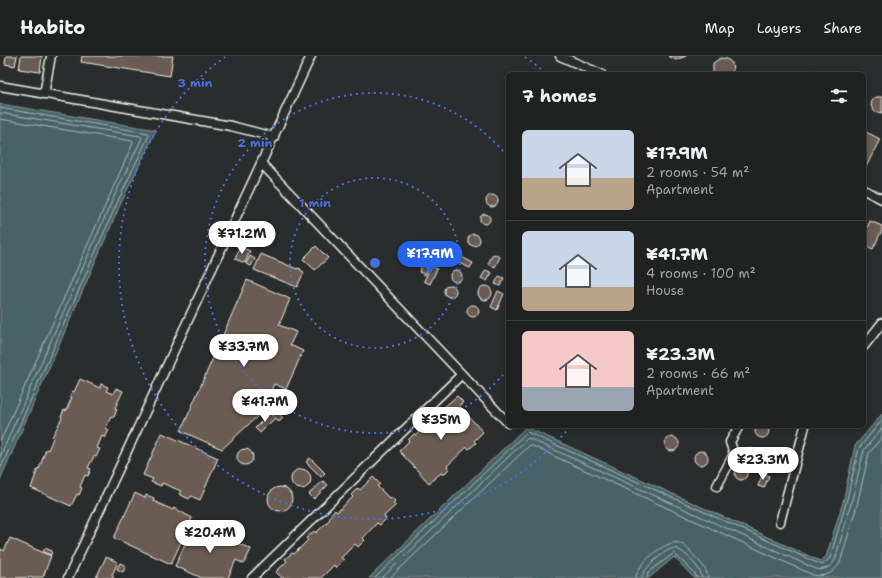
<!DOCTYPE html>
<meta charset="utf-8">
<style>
body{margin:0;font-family:"Shantell Sans",sans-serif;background:#2d2f2f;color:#f1f3f6;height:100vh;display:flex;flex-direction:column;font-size:15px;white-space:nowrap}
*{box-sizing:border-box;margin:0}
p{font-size:13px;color:#a2a4a5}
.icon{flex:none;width:22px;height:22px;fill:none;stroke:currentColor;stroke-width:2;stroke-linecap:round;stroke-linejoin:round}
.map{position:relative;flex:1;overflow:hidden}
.panel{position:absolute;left:506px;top:16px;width:360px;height:356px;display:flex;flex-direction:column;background:#202222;border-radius:6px;box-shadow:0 2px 10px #0003,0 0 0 1px #3d3f40}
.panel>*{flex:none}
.price{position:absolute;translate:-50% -34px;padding:0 9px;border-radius:14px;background:#fff;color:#222;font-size:13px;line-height:26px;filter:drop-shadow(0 1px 2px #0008)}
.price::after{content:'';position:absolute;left:50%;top:24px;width:12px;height:9px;margin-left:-6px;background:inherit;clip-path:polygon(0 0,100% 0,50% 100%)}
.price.selected{background:#2563eb;color:#fff}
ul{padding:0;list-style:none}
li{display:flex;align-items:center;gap:12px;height:100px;padding:0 16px}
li+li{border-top:1px solid #3d3f40}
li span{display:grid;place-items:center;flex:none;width:112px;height:80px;border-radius:6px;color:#555}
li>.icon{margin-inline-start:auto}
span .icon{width:48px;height:48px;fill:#fffc;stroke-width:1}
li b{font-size:17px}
h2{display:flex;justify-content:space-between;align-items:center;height:48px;padding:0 16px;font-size:17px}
header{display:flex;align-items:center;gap:24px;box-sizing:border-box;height:56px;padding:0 20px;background:#202222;border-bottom:1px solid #3d3f40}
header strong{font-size:19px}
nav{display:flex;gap:22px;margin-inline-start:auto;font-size:14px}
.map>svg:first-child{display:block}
.water{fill:#466468;stroke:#8c9c9b}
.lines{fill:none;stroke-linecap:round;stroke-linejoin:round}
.shore{stroke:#aeb9b5;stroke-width:1}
.building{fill:#6b5b53;stroke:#f4f1e8}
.street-casing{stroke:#f4f1e8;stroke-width:11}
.street{stroke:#2a2d2e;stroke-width:8}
.ring{fill:none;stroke:#486fdb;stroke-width:2;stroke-dasharray:2 4}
.centre{fill:#486fdb;stroke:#2a2d2e;stroke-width:2}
.ring-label{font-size:12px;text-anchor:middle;font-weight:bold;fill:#486fdb;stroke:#2a2d2e;stroke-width:3;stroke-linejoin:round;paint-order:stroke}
</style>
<header>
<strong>Habito</strong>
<nav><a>Map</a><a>Layers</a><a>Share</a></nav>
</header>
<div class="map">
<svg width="882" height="522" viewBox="0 0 882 522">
<rect width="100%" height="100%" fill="#2a2d2e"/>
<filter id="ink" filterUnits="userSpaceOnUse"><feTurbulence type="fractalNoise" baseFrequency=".025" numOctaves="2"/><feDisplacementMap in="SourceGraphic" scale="8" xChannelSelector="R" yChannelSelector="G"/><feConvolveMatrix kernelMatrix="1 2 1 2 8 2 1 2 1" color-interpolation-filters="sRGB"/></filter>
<g filter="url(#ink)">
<path class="water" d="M0,48L156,74L120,149L0,424Z
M882,358V522H694L674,501L649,522H369L526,371L820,505L826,501L843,446L855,390Z"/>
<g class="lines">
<path class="shore" d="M0,52L148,77L149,79L117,147L0,414
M0,57L140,80L142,82L112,145L0,401
M0,63L132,85L133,87L0,386
M375,522L527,376L822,509L830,502L846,447L859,392L882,364
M382,522L528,382L816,513C824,515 831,511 835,504L851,448L864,394L882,372
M390,522L530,389L813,519C824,522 834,517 840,507L857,449L869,397L882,381
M636,522C636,509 666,483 679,487C686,489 692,498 697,503C703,509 707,514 708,522
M642,522C642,513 666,493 674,492C684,494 701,512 702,522
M647,522L648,517L674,497L695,518L697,522"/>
</g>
<path class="building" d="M6,0H17L15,10L5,8Z
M21,0H42L40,16L19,13Z
M82,0H173L170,20L81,6Z
M668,0H686L676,4Z
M721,2L727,3L732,7L733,14L731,18L713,17V7Z
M811,14L819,18H802L805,16Z
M876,41H882V57L874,55L871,50L872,45Z
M864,75L880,83L865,113H864Z
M486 145a6 6 0 1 1 12 0a6 6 0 1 1-12 0Z
M480 163a5 5 0 1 1 10 0a5 5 0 1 1-10 0Z
M870,165L882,170V174L873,193L864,189V179Z
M468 184a6 6 0 1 1 12 0a6 6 0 1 1-12 0Z
M316,190L328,202L315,214L303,203Z
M240,191L250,195L245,207L235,203Z
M261,198L297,213V212L301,213L300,214L304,216L297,231L254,214Z
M493,198L500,201L495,211L488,208Z
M250,200L255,203L251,210L246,208Z
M460,200L473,207L470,212L457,206Z
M423,206L430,209L425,219L419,216Z
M431,210L437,213L430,228L424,225Z
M486,214L492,217L487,225L481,222Z
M450 220a6 6 0 1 1 12 0a6 6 0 1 1-12 0Z
M499,220L504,222L500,230L495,228Z
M247,224L290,243L279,269L296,276L290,289L303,295L286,333L274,328L261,357L222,393L181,375Z
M444 235a6 6 0 1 1 12 0a6 6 0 1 1-12 0Z
M478 237a7 7 0 1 1 14 0a7 7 0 1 1-14 0Z
M498,235L504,238L497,254L491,251Z
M467 255a6 6 0 1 1 12 0a6 6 0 1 1-12 0Z
M80,323L100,332L101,328L108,331L106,335L113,338L116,332L123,335L115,352L117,353L114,361L111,360L106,372L109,374L105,382L102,380L97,392L100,393L96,401L94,400L88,412L91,413L88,420L85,419L80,431L82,432L79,439L77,438L71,450L31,432L38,412L39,413L46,393L48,394L53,382L52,381L62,362L61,361L64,354L66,355L72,341H70L72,335L74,336Z
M457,340L463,346L459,350L483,376L474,385L476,387L469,393L467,391L447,410L449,413L443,419L441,417L429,427L399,395L409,385L408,384L414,378L416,379L436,360L434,358L441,352L442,353Z
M274,352L283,362L279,366L270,356Z
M270,357L275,362L260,377L255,372Z
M755 375a7 7 0 1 1 14 0a7 7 0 1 1-14 0Z
M700,370H713L706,372Z
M162,377L218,402L200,444L191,440L189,443L179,438L181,435L162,427L161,430L151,426L153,423L143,419Z
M665 388a7 7 0 1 1 14 0a7 7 0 1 1-14 0Z
M744.5 398a5.5 5.5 0 1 1 11 0a5.5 5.5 0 1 1-11 0Z
M237 401a8 8 0 1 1 16 0a8 8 0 1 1-16 0Z
M694 402a7 7 0 1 1 14 0a7 7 0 1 1-14 0Z
M310,402L325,417L321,421L306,406Z
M735 418a6 6 0 1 1 12 0a6 6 0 1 1-12 0Z
M291 423a10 10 0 1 1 20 0a10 10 0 1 1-20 0Z
M763,417L769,420L764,432L758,430Z
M373,421L380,428L377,430L389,442L391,441L395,445L393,447L396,449L384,460L386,463L380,469L377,467L363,482L365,484L358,491L355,488L341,502L344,504L336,512L334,509L321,522H282L276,516L287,505L285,503L292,497L294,498L308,484L306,482L314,475L316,477L330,463L329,461L335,454L337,456L353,441L351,439L358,432L360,434Z
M323,425L328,429L314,443L309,438Z
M268 443a12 12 0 1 1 24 0a12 12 0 1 1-24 0Z
M135,437L145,442L146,439L154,442L153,445L173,454L174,452L192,462L171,508L114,482Z
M194,468L201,471L202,469L210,473L209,475L251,493L244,508L236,504L228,522H202L175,510Z
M10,482L51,500L43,521L0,522V497L1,493L4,495Z
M45,492L52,495L51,499L43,496Z
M106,501L118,506L112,519L114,522H96Z
M120,507L126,510L123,516L117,513Z"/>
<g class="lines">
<defs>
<path id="street" d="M560,0L601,18
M0,30L231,70L274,81
M44,38L51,0
M261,107L508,367
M864,134L882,143
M864,290L882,267
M717,430L734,398L730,386L739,370
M780,466L805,370
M68,522L311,0
M252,522L461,319"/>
</defs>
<use href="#street" class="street-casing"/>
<use href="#street" class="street"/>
</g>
</g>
<g class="ring">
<circle cx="375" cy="207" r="85"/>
<path d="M507 314A170 170 0 1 1 507 100"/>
<path d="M570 371A255 255 0 1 1 225 1M525 1A255 255 0 0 1 546 17"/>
</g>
<circle cx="375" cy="207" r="6" class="centre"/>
<g class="ring-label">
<text x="195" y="31">3 min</text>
<text x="255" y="91">2 min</text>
<text x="315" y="151">1 min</text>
</g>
</svg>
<b class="price" style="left:242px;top:199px">¥71.2M</b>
<b class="price selected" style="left:430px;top:219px">¥17.9M</b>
<b class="price" style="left:244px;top:312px">¥33.7M</b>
<b class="price" style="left:265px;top:367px">¥41.7M</b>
<b class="price" style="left:441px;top:385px">¥35M</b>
<b class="price" style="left:763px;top:425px">¥23.3M</b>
<b class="price" style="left:210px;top:498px">¥20.4M</b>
<section class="panel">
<h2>7 homes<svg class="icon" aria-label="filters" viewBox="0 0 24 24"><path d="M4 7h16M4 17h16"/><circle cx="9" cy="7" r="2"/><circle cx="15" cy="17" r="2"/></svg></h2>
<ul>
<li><span style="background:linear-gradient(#c9d6e8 60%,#b9a48a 0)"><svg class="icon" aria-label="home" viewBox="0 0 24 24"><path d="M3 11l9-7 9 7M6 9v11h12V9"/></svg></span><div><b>¥17.9M</b><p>2 rooms · 54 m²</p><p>Apartment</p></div></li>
<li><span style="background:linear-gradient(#c9d6e8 70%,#b9a48a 0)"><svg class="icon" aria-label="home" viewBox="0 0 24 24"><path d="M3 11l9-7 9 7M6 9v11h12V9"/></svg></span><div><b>¥41.7M</b><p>4 rooms · 100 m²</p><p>House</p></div></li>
<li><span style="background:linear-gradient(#f6c9c9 70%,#9aa5b1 0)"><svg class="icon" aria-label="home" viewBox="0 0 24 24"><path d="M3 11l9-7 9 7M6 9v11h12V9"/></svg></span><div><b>¥23.3M</b><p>2 rooms · 66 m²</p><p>Apartment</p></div></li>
</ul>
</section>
</div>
